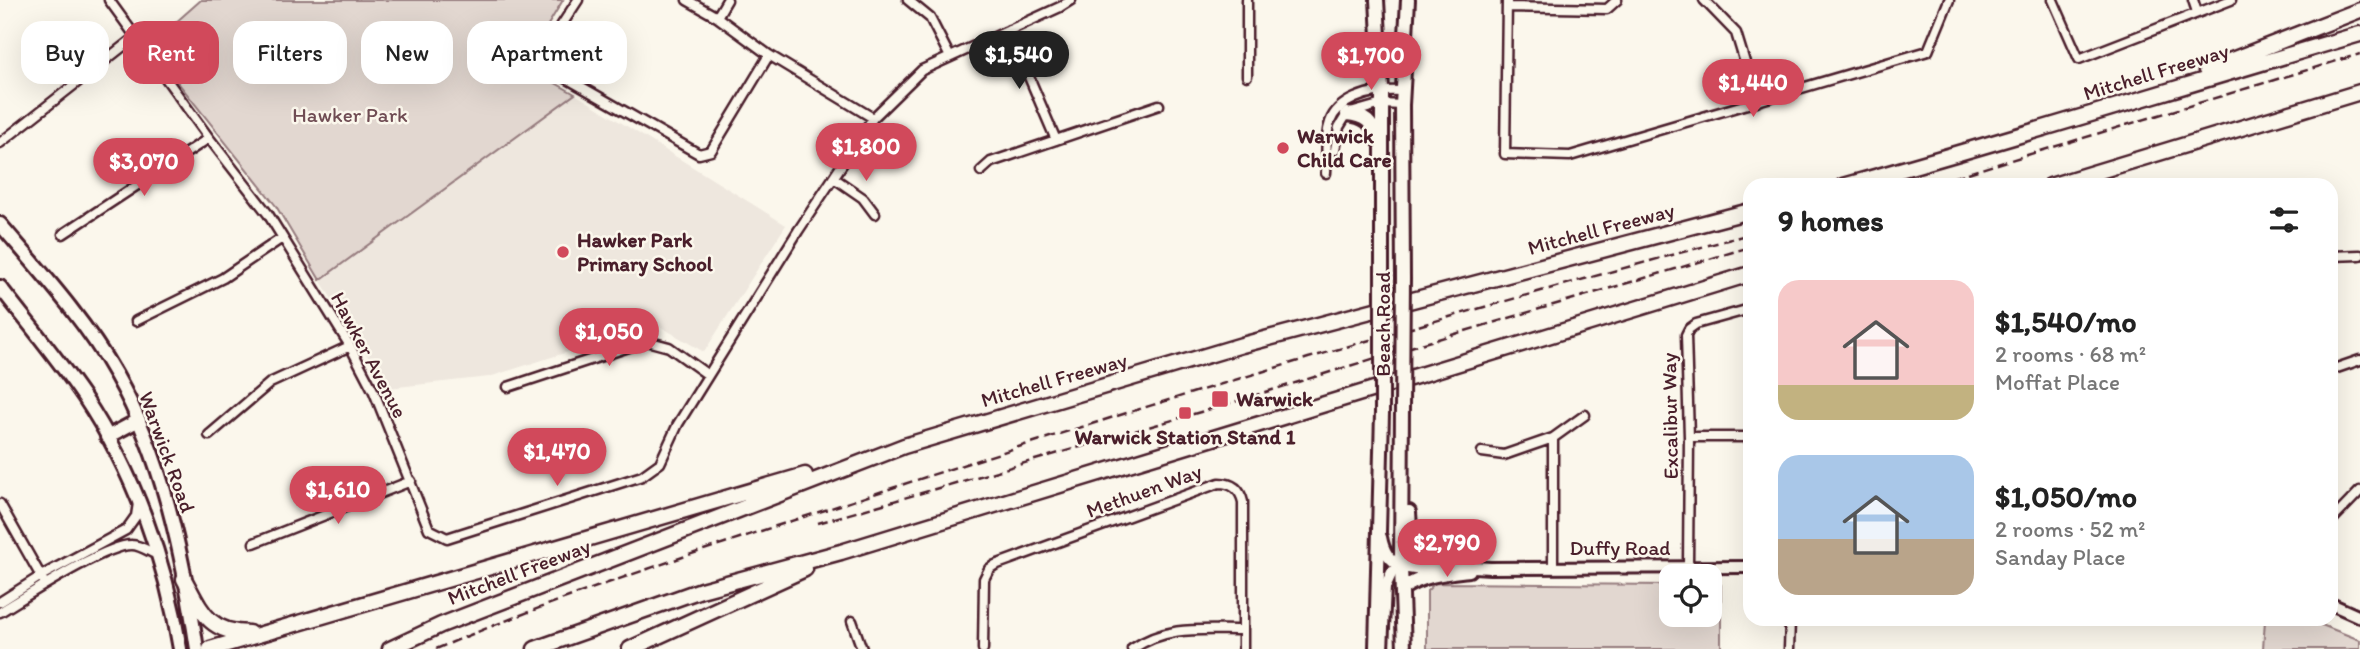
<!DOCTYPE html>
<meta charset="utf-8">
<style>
body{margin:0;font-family:Itim,sans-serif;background:#f6f6f6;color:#222;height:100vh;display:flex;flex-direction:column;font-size:26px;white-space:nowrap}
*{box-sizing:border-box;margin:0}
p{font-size:23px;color:#767676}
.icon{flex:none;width:38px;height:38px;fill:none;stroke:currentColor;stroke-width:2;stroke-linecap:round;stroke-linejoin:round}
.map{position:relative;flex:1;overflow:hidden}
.details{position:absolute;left:1743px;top:178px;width:595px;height:448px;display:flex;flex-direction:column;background:#fff;border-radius:21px;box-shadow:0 7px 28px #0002}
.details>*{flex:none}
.top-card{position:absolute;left:21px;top:21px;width:665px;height:63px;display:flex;gap:14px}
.tools{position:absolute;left:1659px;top:564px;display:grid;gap:14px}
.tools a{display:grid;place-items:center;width:63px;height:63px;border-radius:14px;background:#fff;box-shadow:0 7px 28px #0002;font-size:35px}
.price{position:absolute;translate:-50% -60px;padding:0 16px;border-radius:24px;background:#d1495b;color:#fff;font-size:23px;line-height:46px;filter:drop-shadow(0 2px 4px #0008)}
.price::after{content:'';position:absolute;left:50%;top:42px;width:21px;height:16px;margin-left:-10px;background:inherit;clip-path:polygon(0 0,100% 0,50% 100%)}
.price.selected{background:#222;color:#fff}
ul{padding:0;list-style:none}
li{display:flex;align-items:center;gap:21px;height:175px;padding:0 35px}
li span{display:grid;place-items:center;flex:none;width:196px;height:140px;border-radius:21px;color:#555}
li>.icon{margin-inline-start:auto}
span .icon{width:84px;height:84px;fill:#fffc;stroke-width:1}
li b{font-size:30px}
h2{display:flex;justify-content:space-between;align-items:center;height:84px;padding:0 35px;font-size:30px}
.tag{padding:0 24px;border-radius:21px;background:#fff;box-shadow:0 7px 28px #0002;font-size:24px;line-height:63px}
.tag.selected{background:#d1495b;color:#fff}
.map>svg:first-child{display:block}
.built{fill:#eee7de}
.green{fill:#e2d7d0;stroke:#967b7e;stroke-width:2}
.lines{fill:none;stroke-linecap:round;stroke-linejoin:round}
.street-casing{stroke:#4a1f2b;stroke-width:13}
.secondary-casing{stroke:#4a1f2b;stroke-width:16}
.primary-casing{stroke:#4a1f2b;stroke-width:18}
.highway-casing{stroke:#4a1f2b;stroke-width:19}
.street{stroke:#fbf7ec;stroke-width:8}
.secondary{stroke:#fbf7ec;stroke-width:10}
.primary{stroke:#fbf7ec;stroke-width:12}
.highway{stroke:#fbf7ec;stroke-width:14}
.rail{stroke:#4a1f2b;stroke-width:2.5;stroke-dasharray:10 5;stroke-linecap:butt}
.primary-bridge-casing{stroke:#4a1f2b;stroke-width:18;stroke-linecap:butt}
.primary-bridge{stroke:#fbf7ec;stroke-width:12}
.poi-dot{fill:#d1495b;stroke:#fbf7ec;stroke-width:2.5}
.labels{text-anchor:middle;stroke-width:5;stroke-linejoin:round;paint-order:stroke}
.street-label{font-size:21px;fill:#4a1f2b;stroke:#fbf7ec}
.park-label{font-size:21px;fill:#704d54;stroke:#fbf7ec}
.poi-label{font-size:21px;font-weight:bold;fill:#4a1f2b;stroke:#fbf7ec;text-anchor:start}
</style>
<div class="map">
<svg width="2360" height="649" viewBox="0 0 2360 649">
<rect width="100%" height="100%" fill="#fbf7ec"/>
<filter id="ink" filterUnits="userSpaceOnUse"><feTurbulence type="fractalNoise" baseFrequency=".0143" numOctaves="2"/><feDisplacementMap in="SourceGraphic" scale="14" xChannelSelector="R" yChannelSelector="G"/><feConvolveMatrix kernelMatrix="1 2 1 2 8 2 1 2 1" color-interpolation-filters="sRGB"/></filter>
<g filter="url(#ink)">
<path class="built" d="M575,94L786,225L704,352L656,324L489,377L388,388L320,280Z"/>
<path class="green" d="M201,0H563L537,43L550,80L575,94L320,280L276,206L149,46Z
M1435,583L1671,585V614H1710V585H1721V649H1427V591Z
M2265,620H2309L2360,640V649H2263Z"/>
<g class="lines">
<defs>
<path id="street" d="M109,0L209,138L268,214L350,346L374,392L429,529L447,538L642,476L660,463L678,424L798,231L873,118L922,70L1060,7L1071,0
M578,0L548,46L559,74L699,154L711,151L769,55
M687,0L717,17L769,55L873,118
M908,0L930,18L950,57
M1507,0L1505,154L1570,156L1928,51L1949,0
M1704,0L1736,33L1757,102
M2053,0L2079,59L2231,0
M2193,0L2197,12
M1507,7L1607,9L1617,0
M717,17L727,0
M1009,30L1056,140
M1247,76V0
M0,143L135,37
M1335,150L1339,127L1347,114L1382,104L1402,105
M981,171L991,162L1159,105
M1326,173C1328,140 1320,113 1355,98C1371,91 1384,90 1403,91
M834,178L863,198L875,214
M63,234L209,138
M2331,256L2360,255
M136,321L223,278L282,238
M2331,370L2360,360
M508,387L647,341L669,347L708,375
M209,435L270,383L350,346
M1689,437H1750
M1553,438V568
M1482,452L1504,455L1553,438L1585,415
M0,504L43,580
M2331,521L2360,491
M254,543L411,481
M1688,567L1689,437L1686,335L1689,329L1696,324L1750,309
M0,602L41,576L126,530L136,516L138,503
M0,612C25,597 106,544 132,545C140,545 150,552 158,555
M852,621L862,649
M983,649L984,579L989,569L995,565L1219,483C1232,483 1240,489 1243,502V649
M1132,649C1168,625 1201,630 1243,630
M1789,649L1790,620"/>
<path id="secondary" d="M1381,537C1387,572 1413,570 1442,570
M2331,604L2360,617
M1382,649L1385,587L1392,572L1412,563L1490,568L1750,567"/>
<path id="primary" d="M1377,0L1382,90V284
M1347,114C1366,116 1372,122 1378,140
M0,224C41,272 85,320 116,375C163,458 183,556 197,649
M1403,278L1402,105L1408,0
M0,287C28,323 58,359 84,397C134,472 166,561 180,649
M1402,407L1401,567L1404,649
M107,437L139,420
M1409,512L1411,543L1424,563
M1402,589C1422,575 1445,573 1469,570
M1376,649L1382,413"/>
<path id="highway" d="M2206,70L2360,10
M1843,186C2016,138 2188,84 2360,34
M2050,186L2360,92
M184,579C201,610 208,633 249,633
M210,649L805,475
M390,649L441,625L904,446L1242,345L1750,211
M535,649L701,590L841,552L1750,274
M630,649L805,569"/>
</defs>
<use href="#street" class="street-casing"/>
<use href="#secondary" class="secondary-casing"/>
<use href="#primary" class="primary-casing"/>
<use href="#highway" class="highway-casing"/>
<use href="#street" class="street"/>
<use href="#secondary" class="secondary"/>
<use href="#primary" class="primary"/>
<use href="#highway" class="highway"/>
<path class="rail" d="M1925,186L2360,54
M818,523L1221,406L1414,346L1750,247
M436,649C581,588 731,541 880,492C1167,397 1458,312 1750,234"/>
<defs>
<path id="primary-bridge" d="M1402,407L1403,278
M1382,413V284"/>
</defs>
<use href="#primary-bridge" class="primary-bridge-casing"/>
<use href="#primary-bridge" class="primary-bridge"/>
</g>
</g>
<g class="poi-dot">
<circle cx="1283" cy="148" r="7"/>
<circle cx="563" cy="252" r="7"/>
<rect x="1211" y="390" width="18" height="18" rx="3.5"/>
<rect x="1178" y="406" width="14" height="14" rx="3.5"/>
</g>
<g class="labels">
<g class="street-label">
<text transform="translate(2156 72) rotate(-17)" y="7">Mitchell Freeway</text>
<text transform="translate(1601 229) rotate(-15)" y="7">Mitchell Freeway</text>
<text transform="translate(1383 324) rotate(-90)" y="7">Beach Road</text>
<text transform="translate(369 355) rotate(62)" y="7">Hawker Avenue</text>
<text transform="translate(1054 380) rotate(-16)" y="7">Mitchell Freeway</text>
<text transform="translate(1670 416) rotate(-91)" y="7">Excalibur Way</text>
<text transform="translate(167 452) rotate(70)" y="7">Warwick Road</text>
<text transform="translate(1144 491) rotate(-20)" y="7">Methuen Way</text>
<text x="1620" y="555">Duffy Road</text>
<text transform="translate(519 572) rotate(-21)" y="7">Mitchell Freeway</text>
</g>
<g class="park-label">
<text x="350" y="122">Hawker Park</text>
</g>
<g class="poi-label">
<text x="1297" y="143">Warwick<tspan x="1297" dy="24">Child Care</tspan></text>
<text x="577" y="247">Hawker Park<tspan x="577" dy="24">Primary School</tspan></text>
<text x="1236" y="406">Warwick</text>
<text x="1185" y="444" text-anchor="middle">Warwick Station Stand 1</text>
</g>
</g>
</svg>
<div class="tools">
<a><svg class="icon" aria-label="locate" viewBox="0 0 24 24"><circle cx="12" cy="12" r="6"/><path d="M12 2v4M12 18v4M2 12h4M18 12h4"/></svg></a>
</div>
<b class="price selected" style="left:1019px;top:91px">$1,540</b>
<b class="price" style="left:1371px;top:92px">$1,700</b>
<b class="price" style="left:1753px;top:119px">$1,440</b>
<b class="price" style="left:866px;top:183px">$1,800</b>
<b class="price" style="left:144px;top:198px">$3,070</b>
<b class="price" style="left:609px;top:368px">$1,050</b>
<b class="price" style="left:557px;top:488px">$1,470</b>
<b class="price" style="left:338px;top:526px">$1,610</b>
<b class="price" style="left:1447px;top:579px">$2,790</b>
<div class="top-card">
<a class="tag">Buy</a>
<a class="tag selected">Rent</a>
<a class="tag">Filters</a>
<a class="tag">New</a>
<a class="tag">Apartment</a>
</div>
<section class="details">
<h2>9 homes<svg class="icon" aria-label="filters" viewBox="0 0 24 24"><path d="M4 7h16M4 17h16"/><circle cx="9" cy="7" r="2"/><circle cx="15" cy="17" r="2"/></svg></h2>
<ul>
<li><span style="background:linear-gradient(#f6c9c9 75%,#c2b280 0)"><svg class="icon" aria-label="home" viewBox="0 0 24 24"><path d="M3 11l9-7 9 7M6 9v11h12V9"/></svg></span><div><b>$1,540/mo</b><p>2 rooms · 68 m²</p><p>Moffat Place</p></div></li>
<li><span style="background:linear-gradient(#a9c7e8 60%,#b9a48a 0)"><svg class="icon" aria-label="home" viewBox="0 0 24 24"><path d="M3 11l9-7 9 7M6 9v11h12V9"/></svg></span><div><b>$1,050/mo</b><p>2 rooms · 52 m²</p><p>Sanday Place</p></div></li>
</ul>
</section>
</div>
